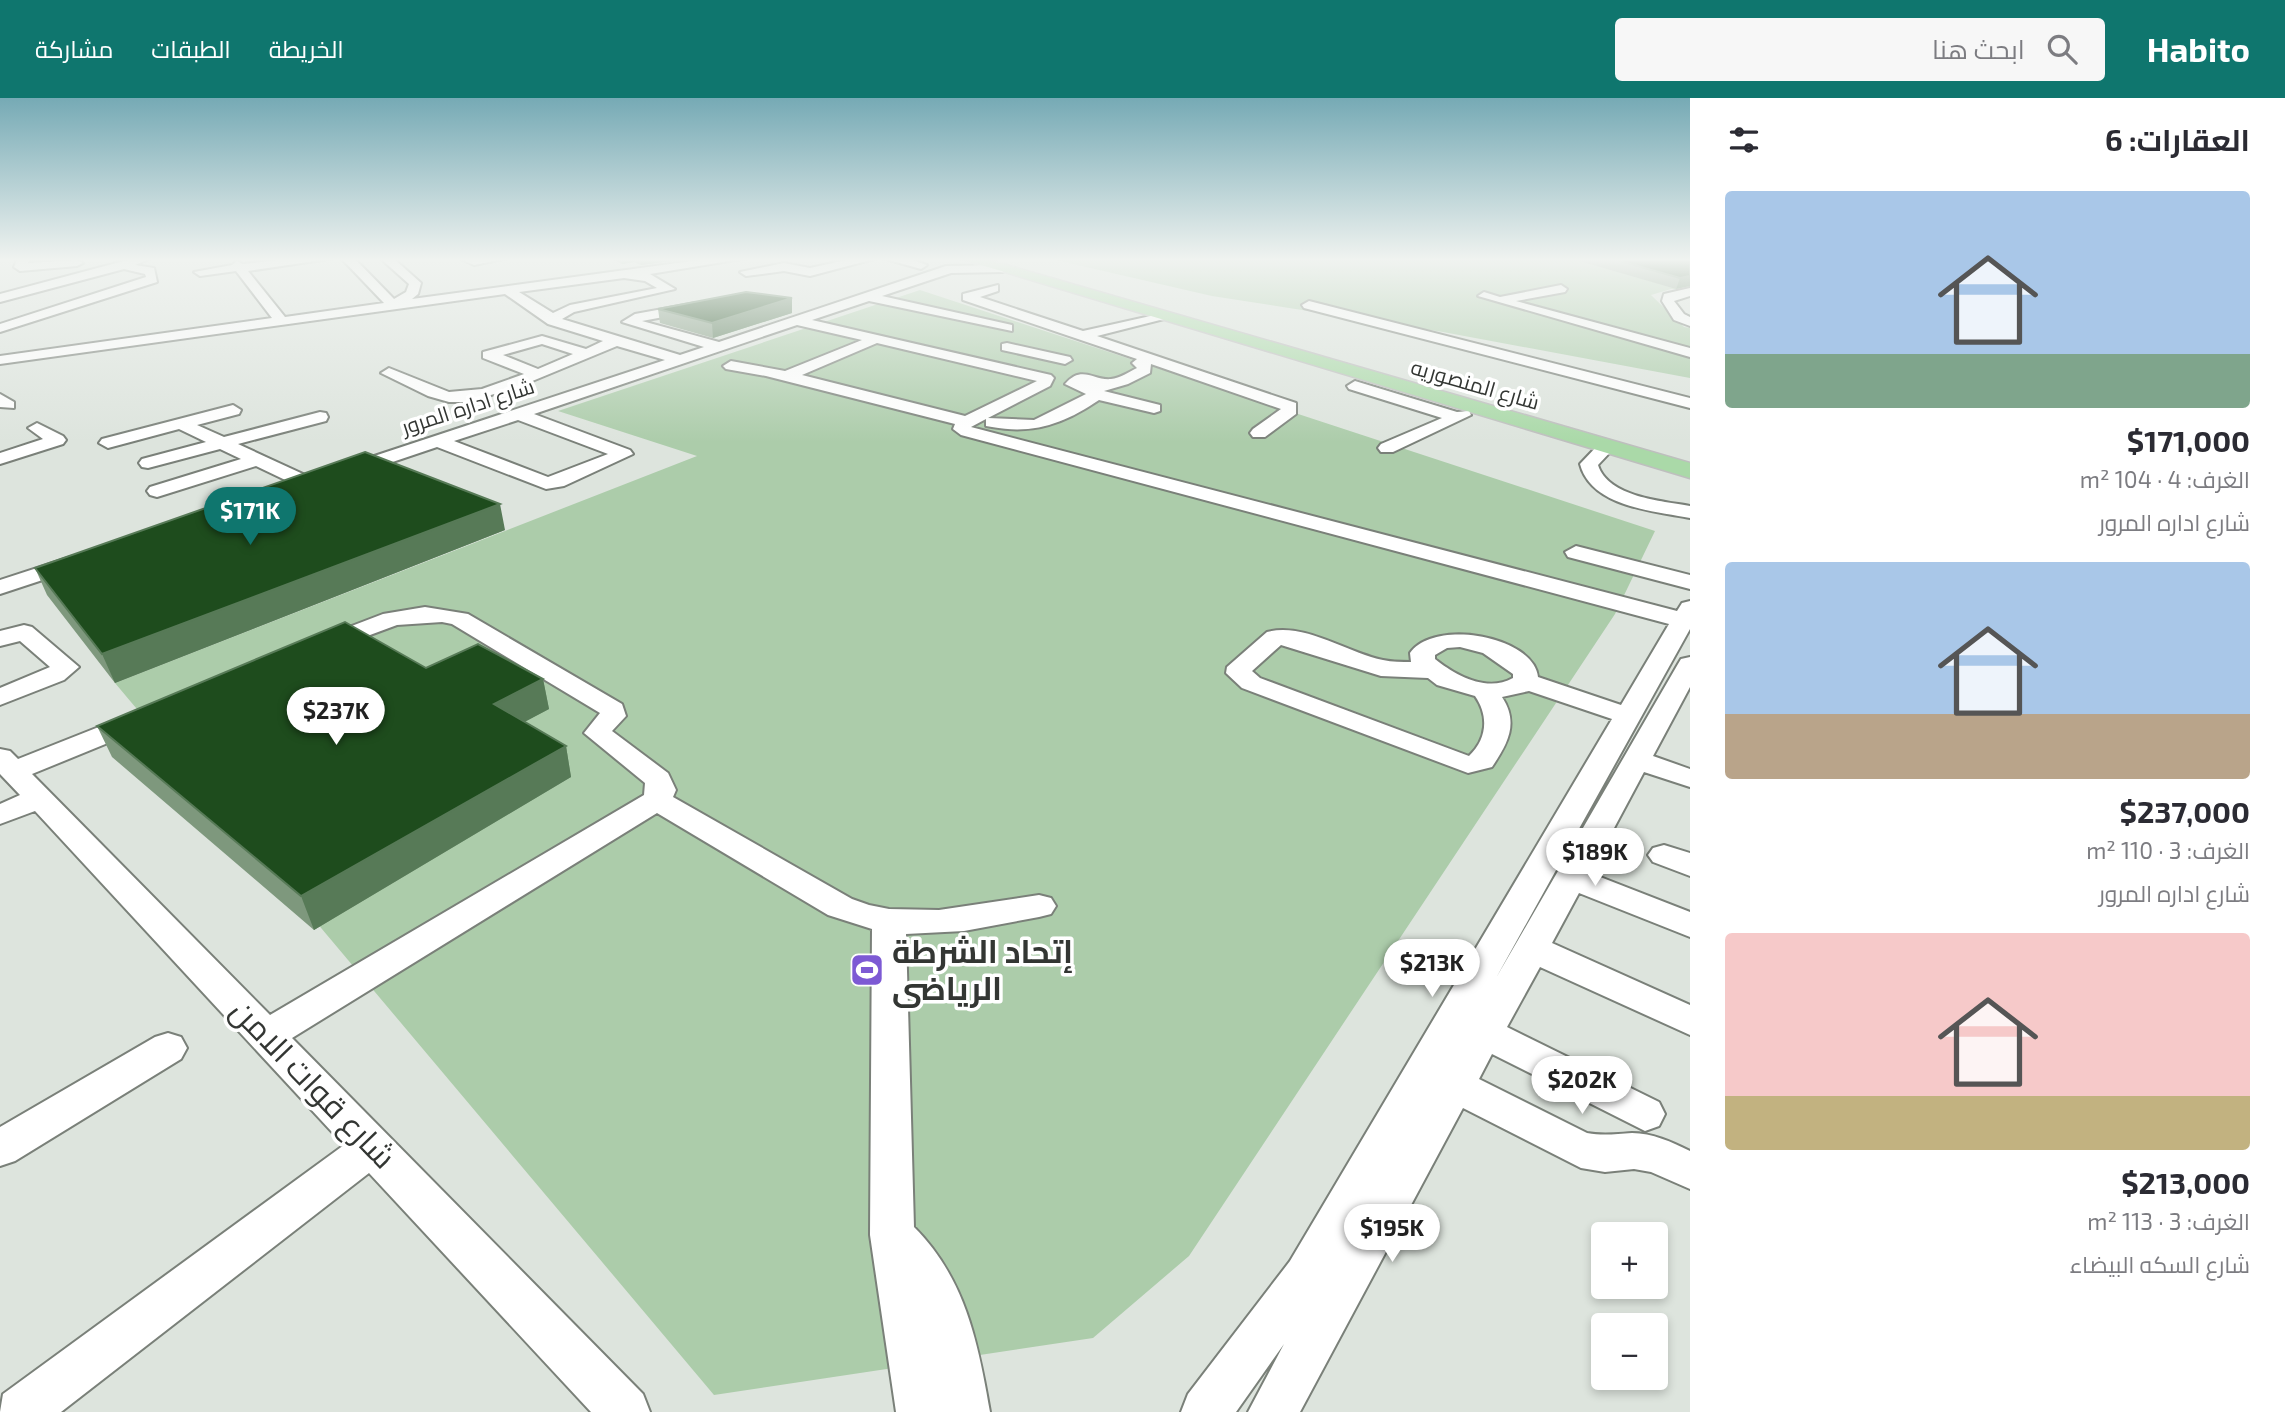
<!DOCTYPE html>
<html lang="ar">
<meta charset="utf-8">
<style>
body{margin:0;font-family:"Exo 2",Cairo,sans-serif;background:#f7f7f7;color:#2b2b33;direction:rtl;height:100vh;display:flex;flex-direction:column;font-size:26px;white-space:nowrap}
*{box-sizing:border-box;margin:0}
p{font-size:23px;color:#7c7c81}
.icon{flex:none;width:38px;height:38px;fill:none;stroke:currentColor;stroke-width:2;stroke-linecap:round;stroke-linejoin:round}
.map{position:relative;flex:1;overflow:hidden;direction:ltr}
.side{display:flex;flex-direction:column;background:#fff;width:595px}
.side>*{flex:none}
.tools{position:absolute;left:1591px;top:1124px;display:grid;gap:14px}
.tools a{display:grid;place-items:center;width:77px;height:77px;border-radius:7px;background:#fff;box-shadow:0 4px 10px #0003;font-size:35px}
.price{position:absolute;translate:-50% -60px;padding:0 16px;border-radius:24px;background:#fff;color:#222;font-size:23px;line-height:46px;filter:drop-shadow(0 2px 4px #0008)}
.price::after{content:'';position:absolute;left:50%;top:42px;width:21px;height:16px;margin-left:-10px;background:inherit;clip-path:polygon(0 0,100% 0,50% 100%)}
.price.current{background:#0f766e;color:#fff}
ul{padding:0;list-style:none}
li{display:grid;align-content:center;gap:14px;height:371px;padding:0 35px}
li span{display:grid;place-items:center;height:217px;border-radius:7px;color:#555}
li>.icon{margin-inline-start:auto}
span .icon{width:126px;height:126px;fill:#fffc;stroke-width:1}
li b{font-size:30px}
h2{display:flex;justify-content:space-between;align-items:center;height:84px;padding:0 35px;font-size:30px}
header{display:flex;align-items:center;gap:42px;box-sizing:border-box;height:98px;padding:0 35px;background:#0f766e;color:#fff}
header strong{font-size:33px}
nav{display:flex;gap:38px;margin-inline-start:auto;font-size:24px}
.search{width:490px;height:63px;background:#f7f7f7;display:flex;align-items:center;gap:18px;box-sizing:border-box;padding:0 24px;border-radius:7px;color:#7c7c81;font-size:26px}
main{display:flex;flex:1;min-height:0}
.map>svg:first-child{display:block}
.green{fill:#acccaa}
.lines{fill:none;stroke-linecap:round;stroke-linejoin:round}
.minor-casing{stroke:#7a8079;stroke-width:4}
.major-casing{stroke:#bebfbe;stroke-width:3}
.minor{fill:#fff;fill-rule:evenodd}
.major{fill:#aad9a8;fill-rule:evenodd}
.wall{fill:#7e987d}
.shaded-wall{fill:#577a57}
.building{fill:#1e4c1d;stroke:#577a57;stroke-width:2}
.labels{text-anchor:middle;stroke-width:7;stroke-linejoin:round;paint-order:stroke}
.far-street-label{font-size:21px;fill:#333633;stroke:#fff}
.near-poi-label{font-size:32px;font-weight:bold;fill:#333633;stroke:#fff;text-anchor:start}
.near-street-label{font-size:32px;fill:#333633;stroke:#fff}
</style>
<header>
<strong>Habito</strong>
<div class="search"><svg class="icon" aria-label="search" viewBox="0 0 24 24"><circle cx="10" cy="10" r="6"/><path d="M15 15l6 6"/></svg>ابحث هنا</div>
<nav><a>الخريطة</a><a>الطبقات</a><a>مشاركة</a></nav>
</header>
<main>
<section class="side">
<h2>العقارات: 6<svg class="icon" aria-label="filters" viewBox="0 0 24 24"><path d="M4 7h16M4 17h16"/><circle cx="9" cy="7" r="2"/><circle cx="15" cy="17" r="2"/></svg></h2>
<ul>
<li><span style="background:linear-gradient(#a9c7e8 75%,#7fa58c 0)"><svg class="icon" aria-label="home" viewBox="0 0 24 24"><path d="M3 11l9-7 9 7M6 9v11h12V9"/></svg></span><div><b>$171,000</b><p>الغرف: 4 · 104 m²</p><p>شارع اداره المرور</p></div></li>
<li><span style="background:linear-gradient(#a9c7e8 70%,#b9a48a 0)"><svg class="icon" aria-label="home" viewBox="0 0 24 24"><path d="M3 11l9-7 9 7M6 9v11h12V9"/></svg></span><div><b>$237,000</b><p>الغرف: 3 · 110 m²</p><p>شارع اداره المرور</p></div></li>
<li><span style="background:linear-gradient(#f6c9c9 75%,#c2b280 0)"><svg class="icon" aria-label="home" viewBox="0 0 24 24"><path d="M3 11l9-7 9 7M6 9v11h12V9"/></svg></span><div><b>$213,000</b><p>الغرف: 3 · 113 m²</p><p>شارع السكه البيضاء</p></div></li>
</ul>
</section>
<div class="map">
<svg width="1690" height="1314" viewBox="0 0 1690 1314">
<rect width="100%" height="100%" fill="#dde4dd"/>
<path class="green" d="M1047,160H1690V192L1671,191L1651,197L1684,229L1690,230V280L1443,234L1212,198Z
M920,192L1655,433L1615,516L1189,1158L1093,1240L714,1297L115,585L697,358L558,313Z"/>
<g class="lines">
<defs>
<path id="minor" d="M18,160H30L28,165L77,162L83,165L77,168L20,173L14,169Z
M135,160H151L135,167L154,170L157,184L0,234V226L146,179L145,176L124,171L0,204V196Z
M295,160H335L248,173L285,219L384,205L341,160H354L394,201L406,194L409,186L380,160H393L421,185L418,196L412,201L714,160H747L650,176L675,191L574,214L562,221L680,257L704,249L622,224L635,216L696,205L701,206V212L642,223L719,244L946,168L999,167L1003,168V174L951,175L882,198L1012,227V233L869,203L812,222L1051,277L1054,280L1050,288L988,320L1034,322L1086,296L1065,286C1082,266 1094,283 1111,281C1120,280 1129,274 1137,270L1132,265L1137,261L963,202V196L998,187V193L980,199L1083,233L1164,215V221L1097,238L1296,305V316L1265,339H1253L1250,335L1253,331L1281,311L1151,266L1150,275L1128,286L1104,293L1160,307V313L1154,315L1099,302C1065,325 1034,337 992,329L986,328V321L971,329L1677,513L1682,505L1690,503V531L1496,880L1678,566L1681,561L1690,559V589L1653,658L1690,671V689L1644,674L1590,775L1690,814V839L1579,795L1552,845L1690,907V937L1540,869L1507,929L1659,1004L1665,1016L1659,1028L1645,1033L1492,956L1479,981L1587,1035C1603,1038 1616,1036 1632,1035C1652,1035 1672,1044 1690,1053V1091L1651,1074L1634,1071L1605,1074L1581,1070L1463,1010L1300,1314H1248L1284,1246L1236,1314H1181L1188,1296L1290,1163L1612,621L1529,593L1502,599C1519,625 1508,645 1492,669L1468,675L1242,590L1226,575L1227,569L1267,534C1305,524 1347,555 1383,562C1392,564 1402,564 1411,564L1410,555C1434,520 1534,538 1538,579L1621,607L1669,526L961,337L953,331L955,326L766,278L726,271L723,268L731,263L785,273L862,242L797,227L534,316L630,352L633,356L564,388L546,391L437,349L348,379L339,373L341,369L665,262L617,248L513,291L465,304H449L428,298L381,275L389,270L449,294L482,291L524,276L483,260V254L542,238L586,251L603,243L548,226L505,196L0,266V258L272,220L236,173L200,178L194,174L232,167L237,163L243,166ZM624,180L645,183L657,190L570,207L553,215L519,194ZM877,245L1037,283L965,318L802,277ZM542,246L573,256L538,271L503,257ZM518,322L608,356L548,379L454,343ZM1281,547L1381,578L1428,580L1437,587L1475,598C1489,618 1487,641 1469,658L1260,580L1252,573ZM1460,549L1483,555L1513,576V580C1487,595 1455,577 1435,561V557L1447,550Z
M459,160H508L474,167Z
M855,160H878L810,178L784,173L746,178L740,174L784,165L810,170Z
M882,160H906L927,167L921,171Z
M1561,187L1567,191L1565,194L1516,203L1690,250V259L1478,198L1484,194L1500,199Z
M1690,190V198L1674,203L1684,216L1690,219V228L1674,222L1662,203L1664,196Z
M1309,203L1690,300V310L1304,210L1302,207Z
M1007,245L1070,259L1072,262L1065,266L1002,252V246Z
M1355,283L1457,314L1469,313L1471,317L1393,354H1381L1378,350L1381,346L1442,320L1349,291L1347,288Z
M0,296L14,304V310L0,309Z
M233,307L241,312L239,316L197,327L224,339L320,314L326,315L328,319L326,323L238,346L316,382L318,386L316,390H302L256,368L157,399L150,397L147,393L150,389L241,361L220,351L148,370L142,369L139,365L142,361L206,344L179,331L108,350L99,345L102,341Z
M37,325L63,338L66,342L63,346L0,366V355L43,341L28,330Z
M1606,344L1615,349L1598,367C1608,399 1662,403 1690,408V420C1654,413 1591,409 1580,366L1600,345Z
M1576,448L1690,477V491L1568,459L1565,454Z
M74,458L85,464L82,469L0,496V482Z
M425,509L468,516L622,606L626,618L612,633L668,675L676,692L673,699L852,801L869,807L889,811L939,812L1039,797L1051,800L1056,808L1051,816L1039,819L964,833L906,836L914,1129C965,1180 978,1244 990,1314H896L870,1137L872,831L828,817L657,715L292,940L643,1296L650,1314H591L369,1075L61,1314H0L3,1296L344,1047L35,713L0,726V706L20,697L0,676V651L10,653L18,661L129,617H147L151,623L147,629L32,676L270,917L644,697L645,685L584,635L600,615L452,526L442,524L397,527L324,554L315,552L312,547L315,542L383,516Z
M24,527L32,529L79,569L64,582L0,607V590L50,569L20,543L0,548V533Z
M1664,747L1690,755V778L1653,764L1648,757L1653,750Z
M168,935L181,939L187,950L181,961L15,1063L0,1068V1029L155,939Z"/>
<path id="major" d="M958,160H982L1690,365V380Z"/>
</defs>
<use href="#minor" class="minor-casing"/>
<use href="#major" class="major-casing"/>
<use href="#minor" class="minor"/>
<use href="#major" class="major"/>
</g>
<path class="wall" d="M610,160H686L687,161L641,167L634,164L622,166Z
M1577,160H1690L1676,191L1576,162Z
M658,211L792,215L713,240L660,225Z
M505,432L115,585L47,497L35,470Z
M426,570L543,581L549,611L524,624L566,648L571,679L314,832L112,659L97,628Z"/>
<path class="shaded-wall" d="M621,160H634V164L622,166Z
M640,160H686L687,161L641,167Z
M1690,178V188L1676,191L1680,180Z
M792,200V215L713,240L712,225Z
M500,406L505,432L115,585L102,556Z
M543,581L549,611L500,637L494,606Z
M566,648L571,679L314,832L301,798Z"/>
<path class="building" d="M1609,160H1690V178L1680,180Z
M746,194L792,200L712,225L658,211Z
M365,354L500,406L102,556L35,470Z
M345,524L426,570L478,546L543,581L494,606L566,648L301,798L97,628Z"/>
<linearGradient id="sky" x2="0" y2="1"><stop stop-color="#76aab5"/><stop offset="0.47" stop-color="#f0f3f0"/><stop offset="1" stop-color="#f0f3f0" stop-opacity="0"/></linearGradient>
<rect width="1690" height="344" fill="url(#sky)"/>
<defs>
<symbol id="stadium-square" viewBox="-11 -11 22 22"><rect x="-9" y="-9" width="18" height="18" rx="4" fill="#7d5ad4" stroke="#fff"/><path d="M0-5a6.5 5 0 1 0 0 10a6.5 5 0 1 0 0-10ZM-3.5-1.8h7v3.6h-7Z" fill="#fff"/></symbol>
</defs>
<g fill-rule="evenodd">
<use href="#stadium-square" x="848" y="853" width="38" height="38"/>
</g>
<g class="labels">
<g class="far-street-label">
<text transform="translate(1475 287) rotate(16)" y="7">شارع المنصوريه</text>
<text transform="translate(468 309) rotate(-18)" y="7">شارع اداره المرور</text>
</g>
<g class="near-poi-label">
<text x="892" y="865">إتحاد الشرطة<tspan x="892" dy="37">الرياضى</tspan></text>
</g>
<g class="near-street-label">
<text transform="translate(313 986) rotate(46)" y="11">شارع قوات الامن</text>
</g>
</g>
</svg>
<div class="tools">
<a>+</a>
<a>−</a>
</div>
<b class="price current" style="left:250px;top:449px">$171K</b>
<b class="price" style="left:336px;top:649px">$237K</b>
<b class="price" style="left:1595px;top:790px">$189K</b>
<b class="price" style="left:1432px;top:901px">$213K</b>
<b class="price" style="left:1582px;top:1018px">$202K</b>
<b class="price" style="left:1392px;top:1166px">$195K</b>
</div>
</main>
